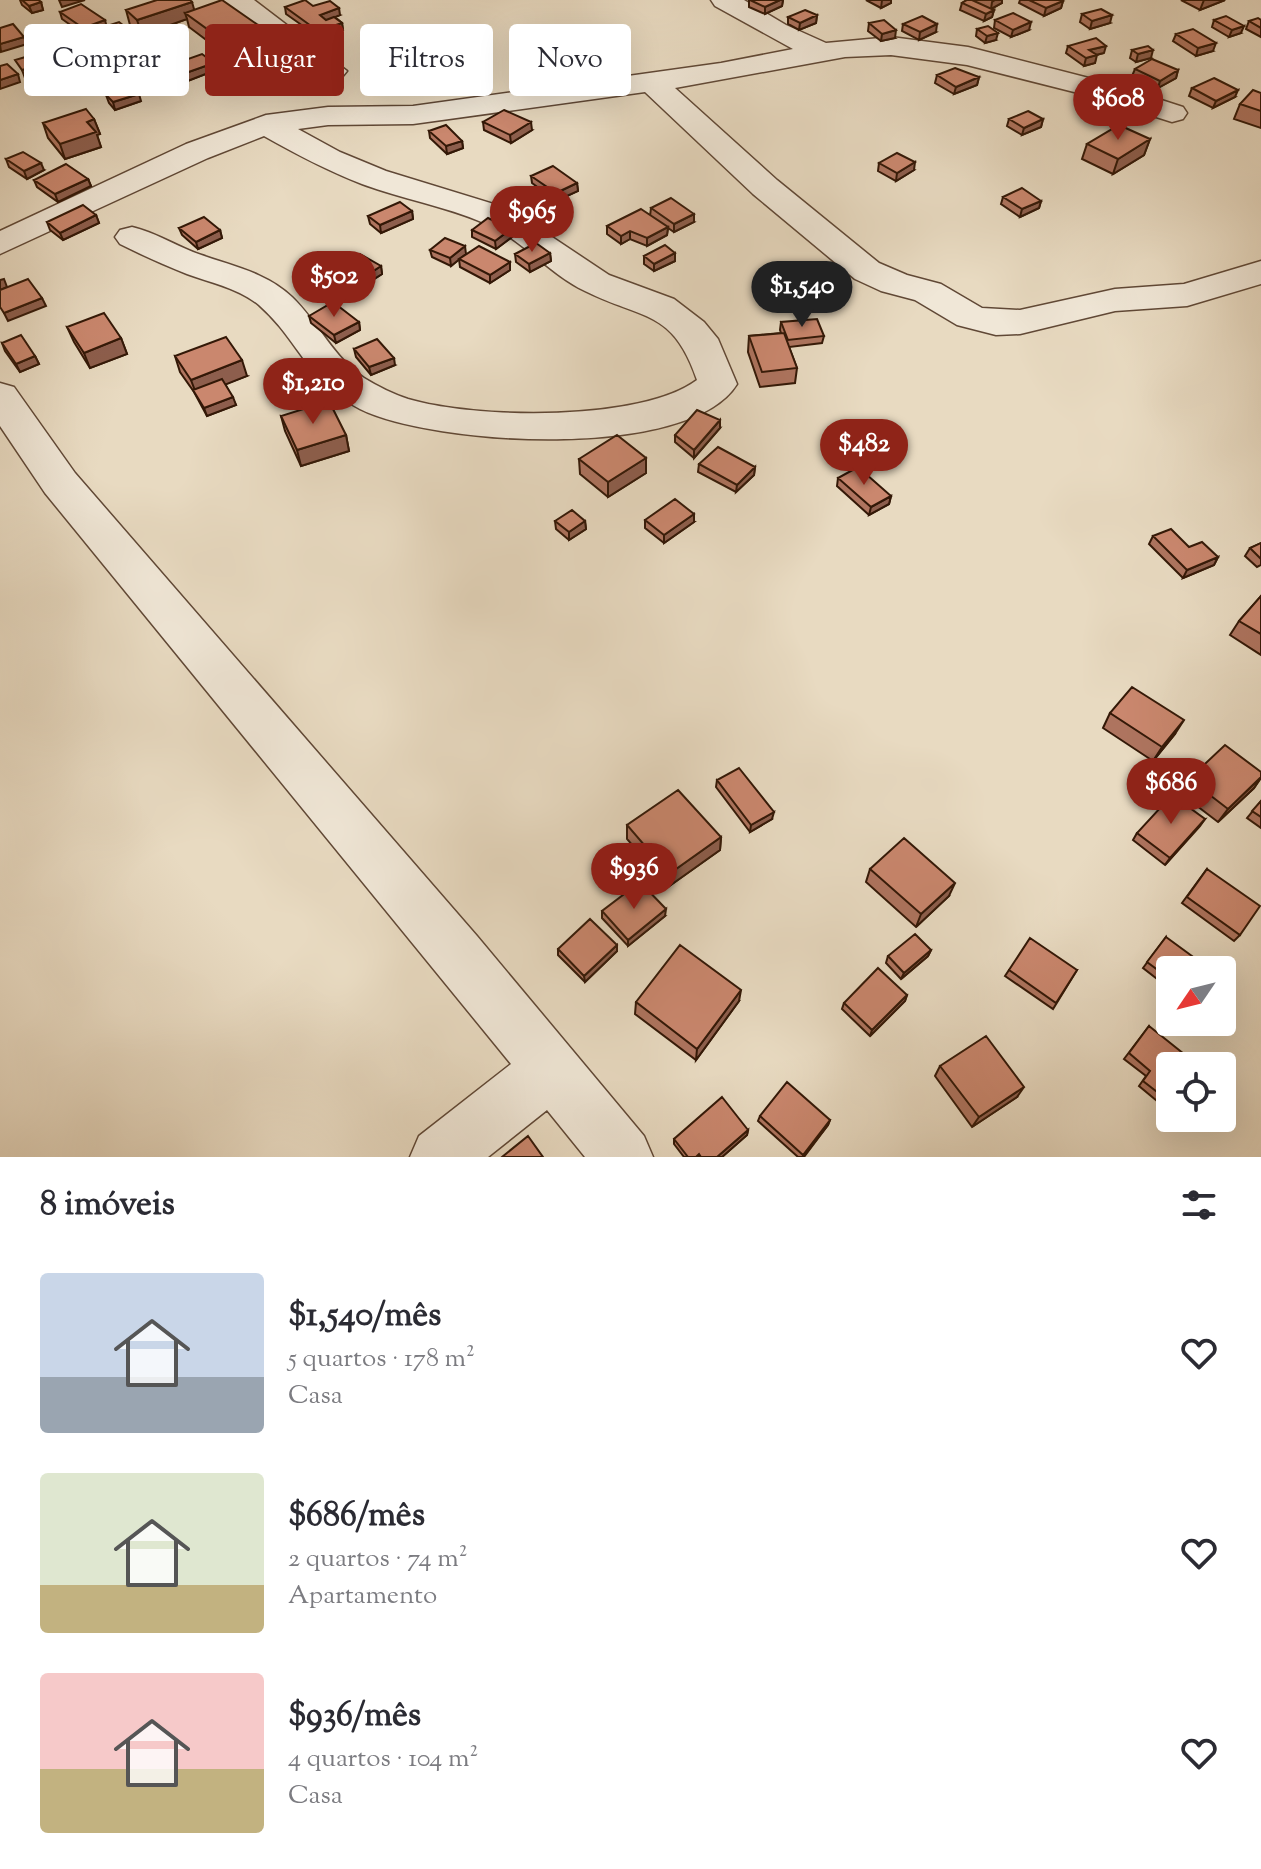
<!DOCTYPE html>
<html lang="pt">
<meta charset="utf-8">
<style>
body{margin:0;font-family:"Sorts Mill Goudy",serif;background:#f7f7f7;color:#2b2b33;height:100vh;display:flex;flex-direction:column;font-size:30px;white-space:nowrap}
*{box-sizing:border-box;margin:0}
p{font-size:26px;color:#7c7c81}
.icon{flex:none;width:44px;height:44px;fill:none;stroke:currentColor;stroke-width:2;stroke-linecap:round;stroke-linejoin:round}
.map{position:relative;height:1157px;overflow:hidden}
.details{display:flex;flex-direction:column;background:#fff;flex:1}
.details>*{flex:none}
.banner{position:absolute;left:24px;top:24px;width:800px;height:72px;display:flex;gap:16px}
.needle{width:52px;rotate:235deg}
.buttons{position:absolute;left:1156px;top:956px;display:grid;gap:16px}
.buttons a{display:grid;place-items:center;width:80px;height:80px;border-radius:8px;background:#fff;box-shadow:0 8px 32px #0002;font-size:40px}
.price{position:absolute;translate:-50% -68px;padding:0 18px;border-radius:28px;background:#8f2418;color:#fff;font-size:26px;line-height:52px;filter:drop-shadow(0 2px 4px #0008)}
.price::after{content:'';position:absolute;left:50%;top:48px;width:24px;height:18px;margin-left:-12px;background:inherit;clip-path:polygon(0 0,100% 0,50% 100%)}
.price.current{background:#222;color:#fff}
ul{padding:0;list-style:none}
li{display:flex;align-items:center;gap:24px;height:200px;padding:0 40px}
li span{display:grid;place-items:center;flex:none;width:224px;height:160px;border-radius:8px;color:#555}
li>.icon{margin-inline-start:auto}
span .icon{width:96px;height:96px;fill:#fffc;stroke-width:1}
li b{font-size:34px}
h2{display:flex;justify-content:space-between;align-items:center;height:96px;padding:0 40px;font-size:34px}
.tag{padding:0 28px;border-radius:8px;background:#fff;box-shadow:0 8px 32px #0002;font-size:28px;line-height:72px}
.tag.current{background:#8f2418;color:#fff}
.map>svg:first-child{display:block}
.lines{fill:none;stroke-linecap:round;stroke-linejoin:round}
.street-casing{stroke:#604836;stroke-width:3}
.street{fill:#f0e7d7;fill-rule:evenodd}
.wall{fill:#ae745f;stroke:#331807;stroke-width:2}
.shaded-wall{fill:#8d5e4d;stroke:#331807;stroke-width:2}
.building{fill:#ca876e;stroke:#331807;stroke-width:2}
</style>
<div class="map">
<svg width="1261" height="1157" viewBox="0 0 1261 1157">
<rect width="100%" height="100%" fill="#e8dac1"/>
<filter id="stains"><feTurbulence type="fractalNoise" baseFrequency=".0025" numOctaves="4"/><feColorMatrix values="0 0 0 0 .2 0 0 0 0 .09 0 0 0 0 .02 0 0 0 .5 -.17"/></filter>
<radialGradient id="worn" r=".72"><stop offset=".6" stop-color="#630" stop-opacity="0"/><stop offset="1" stop-color="#630" stop-opacity=".3"/></radialGradient>
<g class="lines">
<defs>
<path id="street" d="M222,0H254L347,71L342,77L332,80L322,77Z
M711,0H744L786,25L826,43L891,37L968,47L1112,84L1183,107L1187,113L1183,119L1172,122L1090,96L967,65L891,55L845,57L675,88L777,180L879,263L907,275L941,284L982,308L1020,310L1115,289L1184,284L1261,261V284L1187,306L1115,311L1020,334L996,335L957,325L915,300L881,291L855,279L753,194L645,92L413,124L328,125L298,129L340,152L386,171L510,209L609,275L674,299L704,322L718,339L737,384C689,462 432,445 360,409C307,382 299,340 259,305C238,288 211,283 187,274C164,265 142,255 120,244L115,237L120,230L132,227C154,232 173,244 193,252C227,265 265,271 292,297C318,322 333,357 364,378C377,386 393,394 408,399C475,419 641,422 697,380C673,309 643,320 585,291C549,274 521,238 484,223C445,206 402,199 362,184C328,171 296,154 264,136L208,158L0,254V231L186,144L266,115L328,107L413,106L721,63L793,49L715,6Z
M0,383L14,387L75,473L477,936L644,1136L653,1157H585L547,1110L488,1157H410L419,1136L511,1064L45,493L0,426Z"/>
</defs>
<use href="#street" class="street-casing"/>
<use href="#street" class="street"/>
</g>
<path class="wall" d="M20,0H38L41,2L43,10L32,13L22,5Z
M749,0H783L782,6L765,14L749,7Z
M866,0H891V3L881,8Z
M967,0H1002V3L991,9L994,10L992,17L984,21L960,10L962,3Z
M1020,0H1061L1063,1L1061,8L1044,16L1019,3Z
M1181,0H1225L1200,10Z
M313,6L340,15L335,17L342,23L343,30L320,38L286,14L285,7Z
M126,10H194L262,40L225,54L189,27L187,19L142,35L130,25Z
M60,12L107,26L132,39L92,52L81,43L79,35L83,34L62,19Z
M1082,14L1110,23L1090,29L1080,22Z
M817,15L816,23L799,30L788,24V17Z
M995,20L1029,30L1011,37L994,28Z
M1214,20L1241,33L1229,37L1212,27Z
M1261,20V37L1246,29L1249,21Z
M869,23L895,38L881,41L868,31Z
M903,24L936,32L919,40L902,31Z
M977,29L996,40L985,43L976,36Z
M1176,34L1213,51L1196,56L1173,41Z
M33,35L67,41L60,43L74,63L49,71L36,56L33,49L40,47L36,43Z
M1068,46L1104,53L1096,55L1095,63L1084,66L1066,53Z
M1132,50L1151,58L1136,62L1130,58Z
M171,65L216,70L185,82L173,72Z
M1135,69L1178,70L1176,78L1158,88L1132,76Z
M937,75L979,77L977,85L954,94L935,83Z
M1192,88L1235,97L1213,108L1189,96Z
M1261,93V128L1234,119L1240,104Z
M106,95L141,101L115,110L109,103Z
M94,119L100,134L97,135L101,147L65,159L48,138L43,123Z
M1009,119H1043L1041,127L1022,135L1007,126Z
M483,122L532,130L511,143L484,130Z
M429,131L462,141L463,148L447,154L430,138Z
M1150,139L1144,155L1113,174L1082,159L1087,144Z
M6,159L44,170L27,179L9,167Z
M879,163L914,170L896,181L878,171Z
M531,176L577,183L578,191L556,201L532,183Z
M88,179L91,186L58,202L37,187L34,180Z
M1003,197L1041,201L1039,208L1020,217L1001,204Z
M651,208L694,222L674,232L668,228L667,235L647,246L630,239L621,244L607,234V226L650,216Z
M412,211L413,219L381,233L370,224L368,216Z
M96,215L99,223L63,240L50,230L47,222Z
M179,228L220,230L222,238L198,249L182,235Z
M472,230L512,237L496,249L472,237Z
M430,250L510,262V270L490,283L460,267L459,259L451,266L432,257Z
M550,253L551,261L530,272L516,262L515,254Z
M675,253V261L654,271L644,264V256Z
M340,266H381L382,274L363,286L342,274Z
M309,316L359,322L360,330L336,343L311,323Z
M781,322L824,336L822,343L789,347L797,368L795,383L760,387L748,352L749,336L781,333L780,330Z
M67,327L121,338L127,354L90,368L74,342Z
M2,343L35,356L39,364L20,372L5,351Z
M354,349L395,365L371,375L356,357Z
M175,356L247,376L225,384L236,405L207,416L194,392L180,372Z
M281,416L346,435L349,451L301,466L285,431Z
M720,428L694,458L675,442V435Z
M646,458V473L608,497L580,474L579,459Z
M699,464L755,467L754,475L736,492L698,472Z
M838,478L891,496L889,504L869,515L837,486Z
M645,520L694,522L664,543L645,528Z
M555,521H585L586,529L569,540L556,529Z
M1153,536L1189,547L1218,557L1214,565L1183,578L1149,544Z
M1261,543V565L1257,567L1245,556L1250,548Z
M1261,596V655L1230,635L1239,621Z
M1110,713L1175,734L1153,761L1103,728Z
M1261,772V778L1254,788L1218,822L1180,793L1189,779Z
M717,780L772,819L750,832L716,787Z
M1261,801V828L1247,818Z
M1205,819L1165,865L1133,840L1137,833Z
M627,825L721,837L720,850L668,887L627,839Z
M870,869L949,896L916,927L866,882Z
M1207,869L1240,935L1234,941L1182,903Z
M602,911L665,916L628,946L602,918Z
M1166,937L1170,970V989L1143,968Z
M617,945V951L585,982L558,955V949Z
M931,950L928,956L901,979L886,963L888,956Z
M1009,970H1077L1053,1009L1005,976Z
M907,995L905,1001L870,1036L842,1009L844,1003Z
M739,1001L696,1060L635,1014L636,1002Z
M1149,1026L1170,1066L1169,1111L1139,1086L1146,1076L1124,1059Z
M940,1066L1017,1097L972,1127L935,1076Z
M760,1116L830,1120L828,1125L804,1157H798L758,1121Z
M748,1130L747,1135L722,1157H684L674,1144V1139Z"/>
<path class="shaded-wall" d="M59,0H85L62,7Z
M780,0H783L782,6L765,14V7Z
M882,0H891V3L881,8Z
M995,0H1002V3L991,9L992,2Z
M1204,0H1225L1200,10Z
M1063,1L1061,8L1044,16L1046,8Z
M41,2L43,10L32,13L29,6Z
M192,2L196,16L185,13L187,19L142,35L137,20Z
M339,8L340,15L322,23L320,15Z
M994,10L992,17L984,21L986,14Z
M817,15L816,23L799,30L800,23Z
M1112,15L1110,23L1090,29L1092,21Z
M105,20L107,28L85,36L83,28Z
M1031,22L1029,30L1011,37L1013,30Z
M342,23L343,30L320,38L318,31Z
M937,24L936,32L919,40L920,32Z
M258,25L262,40L225,54L221,39Z
M1244,26L1241,33L1229,37L1232,30Z
M896,30L895,38L881,41L882,34Z
M130,31L132,39L92,52L89,45Z
M998,33L996,40L985,43L987,36Z
M65,34L67,41L41,49L39,41Z
M24,37L27,44L1,52L0,44Z
M1216,43L1213,51L1196,56L1198,48Z
M1106,46L1104,53L1087,57L1089,50Z
M1153,50L1151,58L1136,62L1138,54Z
M1097,55L1095,63L1084,66L1086,58Z
M71,56L74,63L49,71L46,64Z
M214,63L216,70L185,82L183,74Z
M36,66L39,74L25,78L22,70Z
M1178,70L1176,78L1158,88L1160,81Z
M18,74L20,82L0,89V80Z
M979,77L977,85L954,94L956,87Z
M95,80L98,87L75,94L73,86Z
M1238,90L1235,97L1213,108L1216,101Z
M139,94L141,101L115,110L113,102Z
M94,119L100,134L97,135L101,147L65,159L60,144L87,122Z
M1043,119L1041,127L1022,135L1024,128Z
M531,122L532,130L511,143L510,135Z
M1150,139L1144,155L1113,174L1118,159Z
M462,141L463,148L447,154L446,146Z
M915,162L914,170L896,181L897,173Z
M41,163L44,170L27,179L24,171Z
M88,179L91,186L58,202L55,194Z
M577,183L578,191L556,201V193Z
M1041,201L1039,208L1020,217L1022,209Z
M412,211L413,219L381,233L380,225Z
M694,214V222L674,232V224Z
M96,215L99,223L63,240L60,233Z
M668,227L667,235L647,246V238Z
M511,229L512,237L496,249L495,241Z
M220,230L222,238L198,249L196,242Z
M630,231V239L621,244V236Z
M465,246L466,254L451,266L450,258Z
M550,253L551,261L530,272L529,264Z
M675,253V261L654,271V264Z
M510,262V270L490,283V275Z
M381,266L382,274L363,286L361,279Z
M4,279L7,287L0,290V280Z
M42,298L46,306L8,321L4,313Z
M359,322L360,330L336,343L334,335Z
M121,338L127,354L90,368L84,353Z
M35,356L39,364L20,372L16,364Z
M394,358L395,365L371,375L369,367Z
M242,360L247,376L197,396L191,380Z
M233,397L236,405L207,416L204,408Z
M720,420V428L694,458V450Z
M346,435L349,451L301,466L297,450Z
M646,458V473L608,497V482Z
M755,467L754,475L736,492L737,485Z
M891,496L889,504L869,515L871,507Z
M694,514V522L664,543V535Z
M585,521L586,529L569,540V532Z
M1218,557L1214,565L1183,578L1187,570Z
M1184,720L1175,734L1153,761L1162,747Z
M1261,777L1254,788L1218,822L1228,809Z
M774,812L772,819L750,832L751,825Z
M1205,819L1200,826L1165,865L1170,858Z
M721,837L720,850L668,887L669,874Z
M955,883L949,896L916,927L921,914Z
M666,909L665,916L628,946V940Z
M617,945V951L585,982L584,976Z
M931,950L928,956L901,979L904,973Z
M741,990L739,1001L696,1060L697,1049Z
M907,995L905,1001L870,1036L872,1030Z
M1024,1087L1017,1097L972,1127L979,1117Z
M830,1120L828,1125L803,1157V1155Z
M748,1130L747,1135L722,1157H717Z"/>
<path class="building" d="M22,0H38L41,2L29,6Z
M157,0H190L192,2L137,20L126,10Z
M222,0L258,25L221,39L185,13Z
M305,0L313,6L330,1L339,8L320,15L326,20L334,17L342,23L318,31L285,7Z
M750,0H780L765,7Z
M967,0H972L994,10L986,14L962,3Z
M1029,0H1061L1063,1L1046,8Z
M81,4L105,20L83,28L60,12Z
M1101,9L1112,15L1092,21L1082,14Z
M805,10L817,15L800,23L788,17Z
M1013,13L1031,22L1013,30L995,20Z
M922,16L937,24L920,32L903,24Z
M1226,16L1244,26L1232,30L1214,20Z
M1258,18L1261,20V28L1249,21Z
M884,20L896,30L882,34L869,23Z
M119,22L130,31L89,45L79,35Z
M13,24L24,37L0,44V28Z
M988,26L998,33L987,36L977,29Z
M60,28L65,34L39,41L33,35Z
M1193,29L1216,43L1198,48L1176,34Z
M1096,38L1106,46L1089,50L1097,55L1086,58L1068,46Z
M57,41L71,56L46,64L33,49Z
M1148,46L1153,50L1138,54L1132,50Z
M202,54L214,63L183,74L171,65Z
M29,56L36,66L22,70L15,60Z
M1152,59L1178,70L1160,81L1135,69Z
M7,64L18,74L0,80V66Z
M955,68L979,77L956,87L937,75Z
M91,73L95,80L73,86L68,80Z
M1214,78L1238,90L1216,101L1192,88Z
M132,87L139,94L113,102L106,95Z
M1253,90L1261,93V111L1240,104Z
M86,109L94,119L87,122L96,132L60,144L43,123Z
M504,110L531,122L510,135L483,122Z
M1028,111L1043,119L1024,128L1009,119Z
M446,125L462,141L446,146L429,131Z
M1119,125L1150,139L1118,159L1087,144Z
M23,152L41,163L24,171L6,159Z
M897,153L915,162L897,173L879,163Z
M66,164L88,179L55,194L34,180Z
M553,166L577,183L556,193L531,176Z
M1022,188L1041,201L1022,209L1003,197Z
M671,198L694,214L674,224L651,208Z
M400,202L412,211L380,225L368,216Z
M83,205L96,215L60,233L47,222Z
M641,209L668,227L647,238L630,231L621,236L607,226Z
M204,217L220,230L196,242L179,228Z
M488,218L511,229L495,241L472,230Z
M445,238L465,246L450,258L430,250Z
M536,243L550,253L529,264L515,254Z
M665,245L675,253L654,264L644,256Z
M479,246L510,262L490,275L459,259Z
M360,254L381,266L361,279L340,266Z
M28,279L42,298L4,313L0,307V290Z
M333,302L359,322L334,335L309,316Z
M104,313L121,338L84,353L67,327Z
M817,319L824,336L788,340L781,322Z
M784,333L797,368L762,372L749,336Z
M21,335L35,356L16,364L2,343Z
M226,337L242,360L191,380L175,356Z
M377,339L394,358L369,367L354,349Z
M222,379L233,397L204,408L193,390Z
M329,401L346,435L297,450L281,416Z
M697,410L720,420L694,450L675,435Z
M617,435L646,458L608,482L579,459Z
M718,447L755,467L737,485L699,464Z
M858,467L891,496L871,507L838,478Z
M675,499L694,514L664,535L645,520Z
M572,510L585,521L569,532L555,521Z
M1171,529L1189,547L1202,542L1218,557L1187,570L1153,536Z
M1261,543V559L1250,548Z
M1261,596V634L1239,621Z
M1132,687L1184,720L1162,747L1110,713Z
M1225,745L1261,772V777L1228,809L1189,779Z
M739,768L774,812L751,825L717,780Z
M678,790L721,837L669,874L627,825Z
M1172,795L1205,819L1170,858L1137,833Z
M1261,801V817L1252,811Z
M904,838L955,883L921,914L870,869Z
M1207,869L1260,906L1240,935L1187,897Z
M640,882L666,909L628,940L602,911Z
M590,919L617,945L584,976L558,949Z
M915,934L931,950L904,973L888,956Z
M1166,937L1211,970H1170V979L1147,962Z
M1030,938L1077,970L1056,1003L1009,970Z
M680,945L741,990L697,1049L636,1002Z
M878,968L907,995L872,1030L844,1003Z
M1149,1026L1199,1066H1170V1102L1143,1081L1150,1071L1129,1053Z
M986,1036L1024,1087L979,1117L940,1066Z
M787,1082L830,1120L803,1155L760,1116Z
M722,1097L748,1130L717,1157H701L699,1154L696,1157H688L674,1139Z
M528,1136L543,1157H502Z"/>
<rect width="100%" height="100%" filter="url(#stains)"/>
<rect width="100%" height="100%" fill="url(#worn)"/>
</svg>
<div class="buttons">
<a><svg class="needle" viewBox="-14 -14 28 28"><path d="M0-13l5 13h-10z" fill="#e53935"/><path d="M0 13l5-13h-10z" fill="#7c7c81"/></svg></a>
<a><svg class="icon" aria-label="locate" viewBox="0 0 24 24"><circle cx="12" cy="12" r="6"/><path d="M12 2v4M12 18v4M2 12h4M18 12h4"/></svg></a>
</div>
<b class="price" style="left:1118px;top:142px">$608</b>
<b class="price" style="left:532px;top:254px">$965</b>
<b class="price" style="left:334px;top:319px">$502</b>
<b class="price current" style="left:802px;top:329px">$1,540</b>
<b class="price" style="left:313px;top:426px">$1,210</b>
<b class="price" style="left:864px;top:487px">$482</b>
<b class="price" style="left:1171px;top:826px">$686</b>
<b class="price" style="left:634px;top:911px">$936</b>
<div class="banner">
<a class="tag">Comprar</a>
<a class="tag current">Alugar</a>
<a class="tag">Filtros</a>
<a class="tag">Novo</a>
</div>
</div>
<section class="details">
<h2>8 imóveis<svg class="icon" aria-label="filters" viewBox="0 0 24 24"><path d="M4 7h16M4 17h16"/><circle cx="9" cy="7" r="2"/><circle cx="15" cy="17" r="2"/></svg></h2>
<ul>
<li><span style="background:linear-gradient(#c9d6e8 65%,#9aa5b1 0)"><svg class="icon" aria-label="home" viewBox="0 0 24 24"><path d="M3 11l9-7 9 7M6 9v11h12V9"/></svg></span><div><b>$1,540/mês</b><p>5 quartos · 178 m²</p><p>Casa</p></div><svg class="icon" aria-label="heart" viewBox="0 0 24 24"><path d="M12 20l-8-8c-3-5 5-10 8-4 3-6 11-1 8 4z"/></svg></li>
<li><span style="background:linear-gradient(#dfe7d0 70%,#c2b280 0)"><svg class="icon" aria-label="home" viewBox="0 0 24 24"><path d="M3 11l9-7 9 7M6 9v11h12V9"/></svg></span><div><b>$686/mês</b><p>2 quartos · 74 m²</p><p>Apartamento</p></div><svg class="icon" aria-label="heart" viewBox="0 0 24 24"><path d="M12 20l-8-8c-3-5 5-10 8-4 3-6 11-1 8 4z"/></svg></li>
<li><span style="background:linear-gradient(#f6c9c9 60%,#c2b280 0)"><svg class="icon" aria-label="home" viewBox="0 0 24 24"><path d="M3 11l9-7 9 7M6 9v11h12V9"/></svg></span><div><b>$936/mês</b><p>4 quartos · 104 m²</p><p>Casa</p></div><svg class="icon" aria-label="heart" viewBox="0 0 24 24"><path d="M12 20l-8-8c-3-5 5-10 8-4 3-6 11-1 8 4z"/></svg></li>
</ul>
</section>
